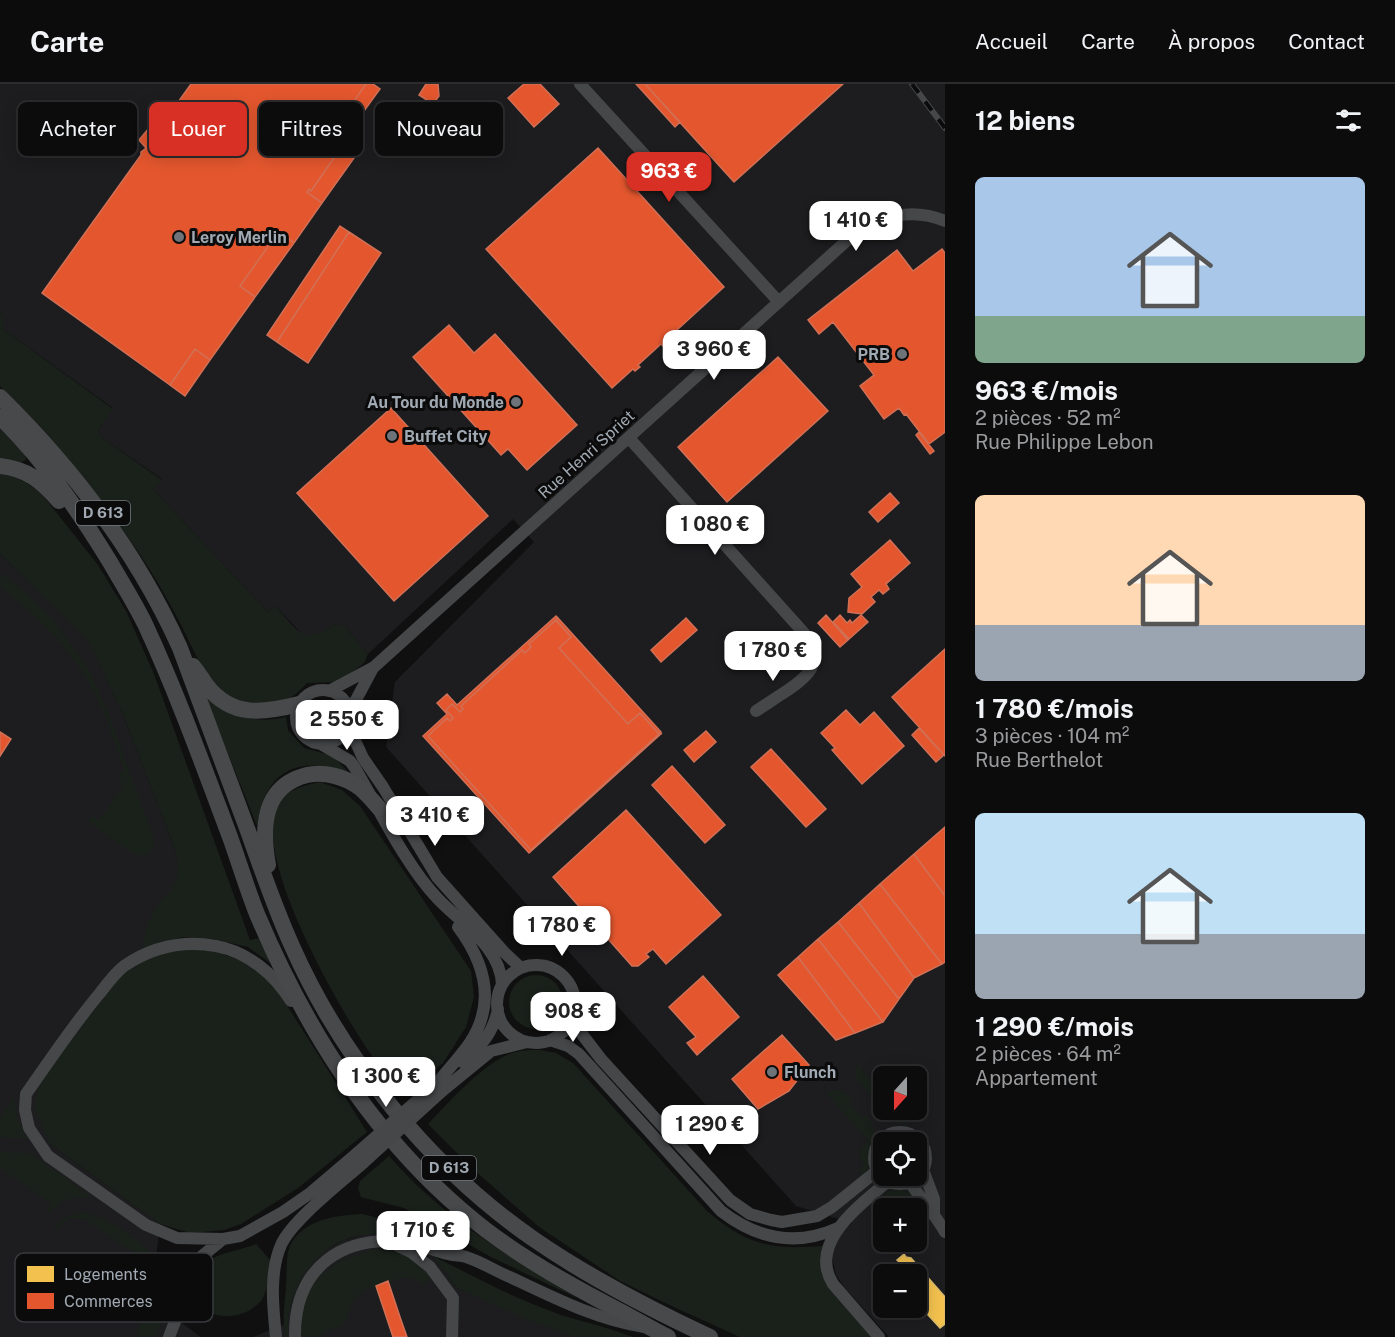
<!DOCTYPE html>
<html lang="fr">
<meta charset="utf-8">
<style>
body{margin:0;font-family:"Public Sans",sans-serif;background:#1a1a1b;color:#f1f3f6;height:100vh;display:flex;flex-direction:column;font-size:22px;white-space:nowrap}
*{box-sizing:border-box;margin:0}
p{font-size:20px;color:#9a9b9d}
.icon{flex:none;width:33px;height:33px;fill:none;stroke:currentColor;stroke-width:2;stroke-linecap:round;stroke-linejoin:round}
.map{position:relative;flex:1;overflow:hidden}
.sheet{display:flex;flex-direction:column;background:#0c0c0d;width:450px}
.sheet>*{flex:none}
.hud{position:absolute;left:18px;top:18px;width:570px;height:54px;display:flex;gap:12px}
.needle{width:39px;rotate:201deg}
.tools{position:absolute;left:873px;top:982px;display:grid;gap:12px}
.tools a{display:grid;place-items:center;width:54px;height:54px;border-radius:9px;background:#0c0c0d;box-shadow:0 3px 15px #0003,0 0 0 2px #2c2c2e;font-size:30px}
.price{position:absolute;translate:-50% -51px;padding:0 14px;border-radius:12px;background:#fff;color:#222;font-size:20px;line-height:39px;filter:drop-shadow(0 2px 3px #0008)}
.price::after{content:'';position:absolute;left:50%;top:36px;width:18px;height:14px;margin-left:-9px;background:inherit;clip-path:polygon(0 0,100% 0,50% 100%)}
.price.current{background:#d93025;color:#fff}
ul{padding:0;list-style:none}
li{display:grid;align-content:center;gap:12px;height:318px;padding:0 30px}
li span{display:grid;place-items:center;height:186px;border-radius:9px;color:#555}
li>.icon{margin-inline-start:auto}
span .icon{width:108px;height:108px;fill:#fffc;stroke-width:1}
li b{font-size:26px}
h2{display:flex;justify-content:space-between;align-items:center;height:72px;padding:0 30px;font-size:26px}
.pill{padding:0 21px;border-radius:9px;background:#0c0c0d;box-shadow:0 3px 15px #0003,0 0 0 2px #2c2c2e;font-size:21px;line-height:54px}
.pill.current{background:#d93025;color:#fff}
header{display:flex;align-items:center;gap:36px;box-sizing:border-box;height:84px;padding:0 30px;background:#0c0c0d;border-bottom:2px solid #2c2c2e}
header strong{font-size:28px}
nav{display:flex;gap:33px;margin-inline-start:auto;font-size:21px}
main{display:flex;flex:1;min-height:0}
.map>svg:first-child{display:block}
.built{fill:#1d1d1f;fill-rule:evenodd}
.green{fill:#1a211b}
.homes{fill:#f2c14e;stroke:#daba6c;stroke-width:1.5}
.shops{fill:#e4572e;stroke:#d07056;stroke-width:1.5}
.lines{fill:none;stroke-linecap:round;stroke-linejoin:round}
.minor{stroke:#454749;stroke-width:12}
.major{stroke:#47494b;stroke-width:16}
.rail-casing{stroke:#454749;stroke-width:6}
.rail{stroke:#0b0b0c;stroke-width:4;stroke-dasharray:11;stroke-linecap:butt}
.minor-bridge{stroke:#454749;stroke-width:12}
.poi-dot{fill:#6e737a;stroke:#0b0b0c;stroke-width:2}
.labels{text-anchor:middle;stroke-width:6;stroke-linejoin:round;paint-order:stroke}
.shield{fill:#0b0b0c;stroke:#747a80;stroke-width:1.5}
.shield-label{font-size:15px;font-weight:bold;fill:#a1a9b2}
.poi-label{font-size:16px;font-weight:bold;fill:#a1a9b2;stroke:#0b0b0c;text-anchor:start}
.street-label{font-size:16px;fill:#a1a9b2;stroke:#0b0b0c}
.key{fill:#0b0b0c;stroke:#383a3e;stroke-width:1.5}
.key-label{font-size:16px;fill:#a1a9b2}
</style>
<header>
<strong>Carte</strong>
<nav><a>Accueil</a><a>Carte</a><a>À propos</a><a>Contact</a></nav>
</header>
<main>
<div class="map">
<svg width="945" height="1253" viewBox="0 0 945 1253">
<rect width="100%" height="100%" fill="#101011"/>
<path class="built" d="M0,0H945V1253H889L844,1203L836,1191L832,1172L836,1160L844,1146L852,1139L796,1122L386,663L395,598L534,458L513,435L368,570L345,542L334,540L322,549L310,552L302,550L275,522L268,528L153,405L162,395L102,354L98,346L113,324L3,245V234L0,227ZM884,993H916V1026H884ZM884,1059H916V1092H884ZM884,1125H916V1158H884ZM884,1191H916V1224H884Z
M0,470L88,555L124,633L175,765L179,783L177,795L172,805L151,833L142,865L151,872L50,1060L160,1140L156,1174L169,1201L167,1218L183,1240L201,1253H0Z
M392,1148L433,1172L457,1204L573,1253H253L286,1240L293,1212L305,1188L320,1169L342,1157L368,1149Z"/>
<path class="green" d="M0,227L3,234V245L113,325L98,346L102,354L162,396L153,405L268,528L275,522C297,545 303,564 334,540L345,542L368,570L364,579L339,598L307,599C288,621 269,624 242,617C235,615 227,612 221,607C202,590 191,559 179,537C170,520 160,502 150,486C107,418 55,360 0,302Z
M0,344L25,370L26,376L22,378L0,375Z
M0,390H8L25,398L41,409L98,481L126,527L154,590L250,856L260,854L273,881L248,863L213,855L182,853L142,865C145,855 146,842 151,833C166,803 185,806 175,765L124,633L88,556L0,470Z
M0,489L23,506L51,533L90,587L110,634L155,758C153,767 147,773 137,771C130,769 96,743 88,737L92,732L99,736L122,704L119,689L124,685C113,653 103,621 85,592C64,557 30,528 0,502Z
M205,612C230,631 255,641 286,633L288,646L304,664L333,672L353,693C344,690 333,684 323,682C279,677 263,704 257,742Z
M305 633a17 17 0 1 1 34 0a17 17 0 1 1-34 0Z
M320,698L342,706L360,722L471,887L474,913L466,943L443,979L403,1012C392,998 380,984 370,969C339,924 252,774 277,721C284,706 305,701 320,698Z
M202,863L248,879L276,904L367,1048L298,1104L241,1140L224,1146L190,1149L160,1140L50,1060L34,1024L38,1004L50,983L121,891L151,872L174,866Z
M509 918a27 27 0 1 1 54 0a27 27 0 1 1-54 0Z
M540,966L556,969L573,979L707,1127C747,1161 770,1166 822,1162L824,1182L872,1253H740L678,1225L620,1197L539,1143L473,1085L428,1040C448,1019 481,982 507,971C518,966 529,966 540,966Z
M857,980L883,1010L884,1026H898L909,1039L905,1041L893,1038L856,995L855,990Z
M837,1006L844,1008L852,1015L849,1019L861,1033L865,1030C886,1056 865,1057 870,1080L863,1093L858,1087L865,1081L858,1073L863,1062L869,1057L825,1008Z
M14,1013L18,1036L28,1055L0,1053V1033Z
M0,1068L25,1069L36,1073L93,1114C75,1111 63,1114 51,1128L46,1127L51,1119L0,1084Z
M389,1072C443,1134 508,1172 577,1214L491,1173L404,1124L361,1113L358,1104L360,1097Z
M899,1105L912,1110L925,1130L924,1131C919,1126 915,1120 909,1118C899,1115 889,1121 881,1112L892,1106Z
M81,1128C111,1134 167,1169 168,1203C169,1220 161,1237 156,1253H135L143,1235L145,1214L143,1194L136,1170L84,1135C69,1133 64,1137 55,1148H53L62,1135Z
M362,1130C389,1136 410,1144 434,1158C384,1142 329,1144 301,1196C291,1215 286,1231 289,1253H285C282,1235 285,1219 286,1201C287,1191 286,1179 288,1168C296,1137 335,1131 362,1130Z
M256,1160L271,1177C269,1189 268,1207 261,1217C228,1253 167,1217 198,1185C215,1168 236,1168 256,1160Z
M376,1165C402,1166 414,1175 432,1192L423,1201L414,1195L405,1193L363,1207L354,1215L344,1240L322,1250L321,1253H301C302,1195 323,1180 376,1165Z
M433,1172C475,1193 517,1216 561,1231C585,1238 609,1244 633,1253H573L522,1233L457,1204Z"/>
<path class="homes" d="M904,1170L906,1173L911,1174L945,1213V1240L940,1244L917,1219L916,1191H892L890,1188L900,1179L897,1176Z"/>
<path class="shops" d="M191,0H366L332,48L345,58L311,107L309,105L307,108L322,119L294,159L279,147L240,202L255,213L210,276L195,265L170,301L42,209L141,71V68L146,64L139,56L149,44L157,31L167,35L168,30L171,28Z
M366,0H373L380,5L343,56L332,48Z
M426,0H438L439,12L433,20L419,11Z
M524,0H540L559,20L534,43L508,14Z
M636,0H645L680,38L675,43Z
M645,0H843L734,98Z
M345,58L359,67L322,119L307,108L309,105L311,107Z
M598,64L724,203L666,256L668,258L663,262L661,260L638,281L640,283L635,287L633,285L612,304L486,165Z
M340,142L349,148L277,258L267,251Z
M279,147L294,159L255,213L240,202Z
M349,148L381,169L308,279L277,258Z
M942,165L945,169V348L929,360L906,330L904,331L899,324L884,335L860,302L874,291L833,238L819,250L808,236L897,166L913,187Z
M449,241L474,269L495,250L577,341L527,386L508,365L501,371L413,273Z
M195,265L210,276L185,312L170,301Z
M778,273L828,327L727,418L678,363Z
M391,324L488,432L394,517L297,409Z
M919,348L934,367L930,370L916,351Z
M890,409L899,419L878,438L869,428Z
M890,456L910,479L886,500L889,505L883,510L879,506L871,513L875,518L862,530L848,528L849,514L862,503L851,490Z
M826,531L848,556L840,563L818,539Z
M840,531L847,539L850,536L852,539L861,531L868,538L849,555L833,538Z
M556,532L558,534L529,560L531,563L525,569L522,566L461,622L463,625L460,628L452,620L446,626L453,634L450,637L447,634L428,652L531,766L662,649L529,769L423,652L447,630L437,619L447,610L457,621Z
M558,534L661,648L659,650L640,629L628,640L559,564L571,553L556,536Z
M686,534L697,546L661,578L651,566Z
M556,536L571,553L559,564L628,640L640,629L659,650L531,766L428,652L447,634L450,637L453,634L446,626L452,620L460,628L463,625L461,622L522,566L525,569L531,563L529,560Z
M945,565V672L892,613Z
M846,626L860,641L874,628L904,662L862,700L832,666L835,664L821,649Z
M919,644L944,671L936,678L912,651Z
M706,647L716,658L694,678L684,666Z
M0,648L11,655L0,672Z
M771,665L826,725L806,743L751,683Z
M672,682L725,741L705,759L652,701Z
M626,726L721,831L666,880L653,865L646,870L649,873L638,882H632L553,793Z
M945,743V812L914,770Z
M914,770L945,812V878L942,880L880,800Z
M880,800L942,880L914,894L859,819Z
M859,819L914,894L899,915L838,838Z
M838,838L899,915L883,938L818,855Z
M818,855L883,938L855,949L798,873Z
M798,873L855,949L836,956L778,891Z
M703,892L739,933L697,971L687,959L696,953L669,923Z
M782,951L809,981L789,1007L758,1025L732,995Z
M388,1197L400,1233L407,1253H393L376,1202Z"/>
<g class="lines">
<path class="minor" d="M580,0L779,218
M629,354L804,549C823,577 813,589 788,606C777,613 767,620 756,627
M296 633a27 27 0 1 1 54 0a27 27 0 1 1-54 0Z
M329,607L374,583L852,152C881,132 911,123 945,137
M349,629L373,584
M348,641L363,674L383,703L437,793L504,868L521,884
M321,660L350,677L355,684C379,725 406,782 438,815C462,840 501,864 502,901
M497 920a39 39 0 1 1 78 0a39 39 0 1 1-78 0Z
M571,936L601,975L730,1116L750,1130L771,1136L782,1138L817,1132L832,1123L878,1086
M550,956L568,962L579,970L721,1127C757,1155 796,1163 838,1144
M462,978C481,962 493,950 498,925
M436,1000C447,987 459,974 469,960C497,919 485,879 458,843
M442,1007L491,967L527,958
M874 1074a26 26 0 1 1 52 0a26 26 0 1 1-52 0Z
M923,1086L934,1115V1129
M910,1098C921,1116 935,1130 945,1148
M223,1155L177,1154L146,1141L48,1072L29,1044L25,1026L26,1010C50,976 73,941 100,909C107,900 115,889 124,882C152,863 183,856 216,862C248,868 274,890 291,917
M398,1162L411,1168L430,1183L453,1214L452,1253
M169,1253L176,1235L183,1199L187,1190L202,1172L223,1155L240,1152L283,1128L309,1110L356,1070
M276,1253C273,1224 269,1189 281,1161C292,1136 342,1098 363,1079
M295,1253C294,1184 342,1149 409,1159C423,1161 435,1167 448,1170C454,1172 461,1171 466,1173C482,1178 497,1188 512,1194C554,1214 598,1236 644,1243
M879,1253L833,1200C807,1158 861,1121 888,1097"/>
<path class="major" d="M0,313C74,386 137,468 180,564C203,625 225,686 248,747C262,786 275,825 292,862C342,975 430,1083 532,1154C588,1193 648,1224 710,1253
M0,333C44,376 78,426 110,478C122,499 134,518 145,540C177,609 203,681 230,753C239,778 247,805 257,830C308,951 381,1065 486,1146C528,1178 575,1204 622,1228C637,1236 652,1245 668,1253
M0,382C27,385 42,397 59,417
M193,582C198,588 202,595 207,602C232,634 264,629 299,620
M268,781C261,742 263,702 307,691C324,687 346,693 360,704C367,710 373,717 379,724"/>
<defs>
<path id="rail" d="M912,0L945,44"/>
</defs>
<use href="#rail" class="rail-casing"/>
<use href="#rail" class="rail"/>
<path class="minor-bridge" d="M356,1070L436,1000
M363,1079L442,1007"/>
</g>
<g class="poi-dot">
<circle cx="179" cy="153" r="6"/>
<circle cx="902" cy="270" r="6"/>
<circle cx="516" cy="318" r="6"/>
<circle cx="392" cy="352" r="6"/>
<circle cx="772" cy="988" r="6"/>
</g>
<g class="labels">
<g class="shield">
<rect x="76" y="417" width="54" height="24" rx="4.5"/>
<rect x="422" y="1072" width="54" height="24" rx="4.5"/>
</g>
<g class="shield-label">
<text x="103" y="434">D 613</text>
<text x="449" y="1089">D 613</text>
</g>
<g class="poi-label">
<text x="191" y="159">Leroy Merlin</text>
<text x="890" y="276" text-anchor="end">PRB</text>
<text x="504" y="324" text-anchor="end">Au Tour du Monde</text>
<text x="404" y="358">Buffet City</text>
<text x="784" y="994">Flunch</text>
</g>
<g class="street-label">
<text transform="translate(586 370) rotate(-42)" y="6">Rue Henri Spriet</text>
</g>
</g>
<rect x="15" y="1169" width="198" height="69" rx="9" class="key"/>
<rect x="27" y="1182" width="27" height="16" fill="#f2c14e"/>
<rect x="27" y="1209" width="27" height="16" fill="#e4572e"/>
<g class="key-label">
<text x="64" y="1196">Logements</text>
<text x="64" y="1223">Commerces</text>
</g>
</svg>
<div class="tools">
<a><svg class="needle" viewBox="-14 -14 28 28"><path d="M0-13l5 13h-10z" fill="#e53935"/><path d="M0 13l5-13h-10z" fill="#9a9b9d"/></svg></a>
<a><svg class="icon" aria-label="locate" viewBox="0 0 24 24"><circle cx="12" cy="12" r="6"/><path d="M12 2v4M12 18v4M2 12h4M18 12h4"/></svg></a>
<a>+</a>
<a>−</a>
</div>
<b class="price current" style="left:669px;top:119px">963 €</b>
<b class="price" style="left:856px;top:168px">1 410 €</b>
<b class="price" style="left:714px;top:297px">3 960 €</b>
<b class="price" style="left:715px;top:472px">1 080 €</b>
<b class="price" style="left:773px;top:598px">1 780 €</b>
<b class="price" style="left:347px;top:667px">2 550 €</b>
<b class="price" style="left:435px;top:763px">3 410 €</b>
<b class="price" style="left:562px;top:873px">1 780 €</b>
<b class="price" style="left:573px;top:959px">908 €</b>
<b class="price" style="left:386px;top:1024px">1 300 €</b>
<b class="price" style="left:710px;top:1072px">1 290 €</b>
<b class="price" style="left:423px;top:1178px">1 710 €</b>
<div class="hud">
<a class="pill">Acheter</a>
<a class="pill current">Louer</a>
<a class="pill">Filtres</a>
<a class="pill">Nouveau</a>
</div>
</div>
<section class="sheet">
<h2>12 biens<svg class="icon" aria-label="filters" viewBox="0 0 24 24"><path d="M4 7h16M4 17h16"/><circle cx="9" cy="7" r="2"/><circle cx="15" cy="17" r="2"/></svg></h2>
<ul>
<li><span style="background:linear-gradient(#a9c7e8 75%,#7fa58c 0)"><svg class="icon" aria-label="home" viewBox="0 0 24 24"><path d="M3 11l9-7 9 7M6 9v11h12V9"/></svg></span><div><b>963 €/mois</b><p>2 pièces · 52 m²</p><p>Rue Philippe Lebon</p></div></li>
<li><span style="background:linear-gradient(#ffd9b3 70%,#9aa5b1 0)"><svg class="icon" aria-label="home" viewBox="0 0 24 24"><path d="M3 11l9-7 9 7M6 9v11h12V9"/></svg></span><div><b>1 780 €/mois</b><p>3 pièces · 104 m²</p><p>Rue Berthelot</p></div></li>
<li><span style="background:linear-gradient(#bfe0f5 65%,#9aa5b1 0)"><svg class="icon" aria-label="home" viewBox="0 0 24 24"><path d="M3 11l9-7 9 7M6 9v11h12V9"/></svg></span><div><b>1 290 €/mois</b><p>2 pièces · 64 m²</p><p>Appartement</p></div></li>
</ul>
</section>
</main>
